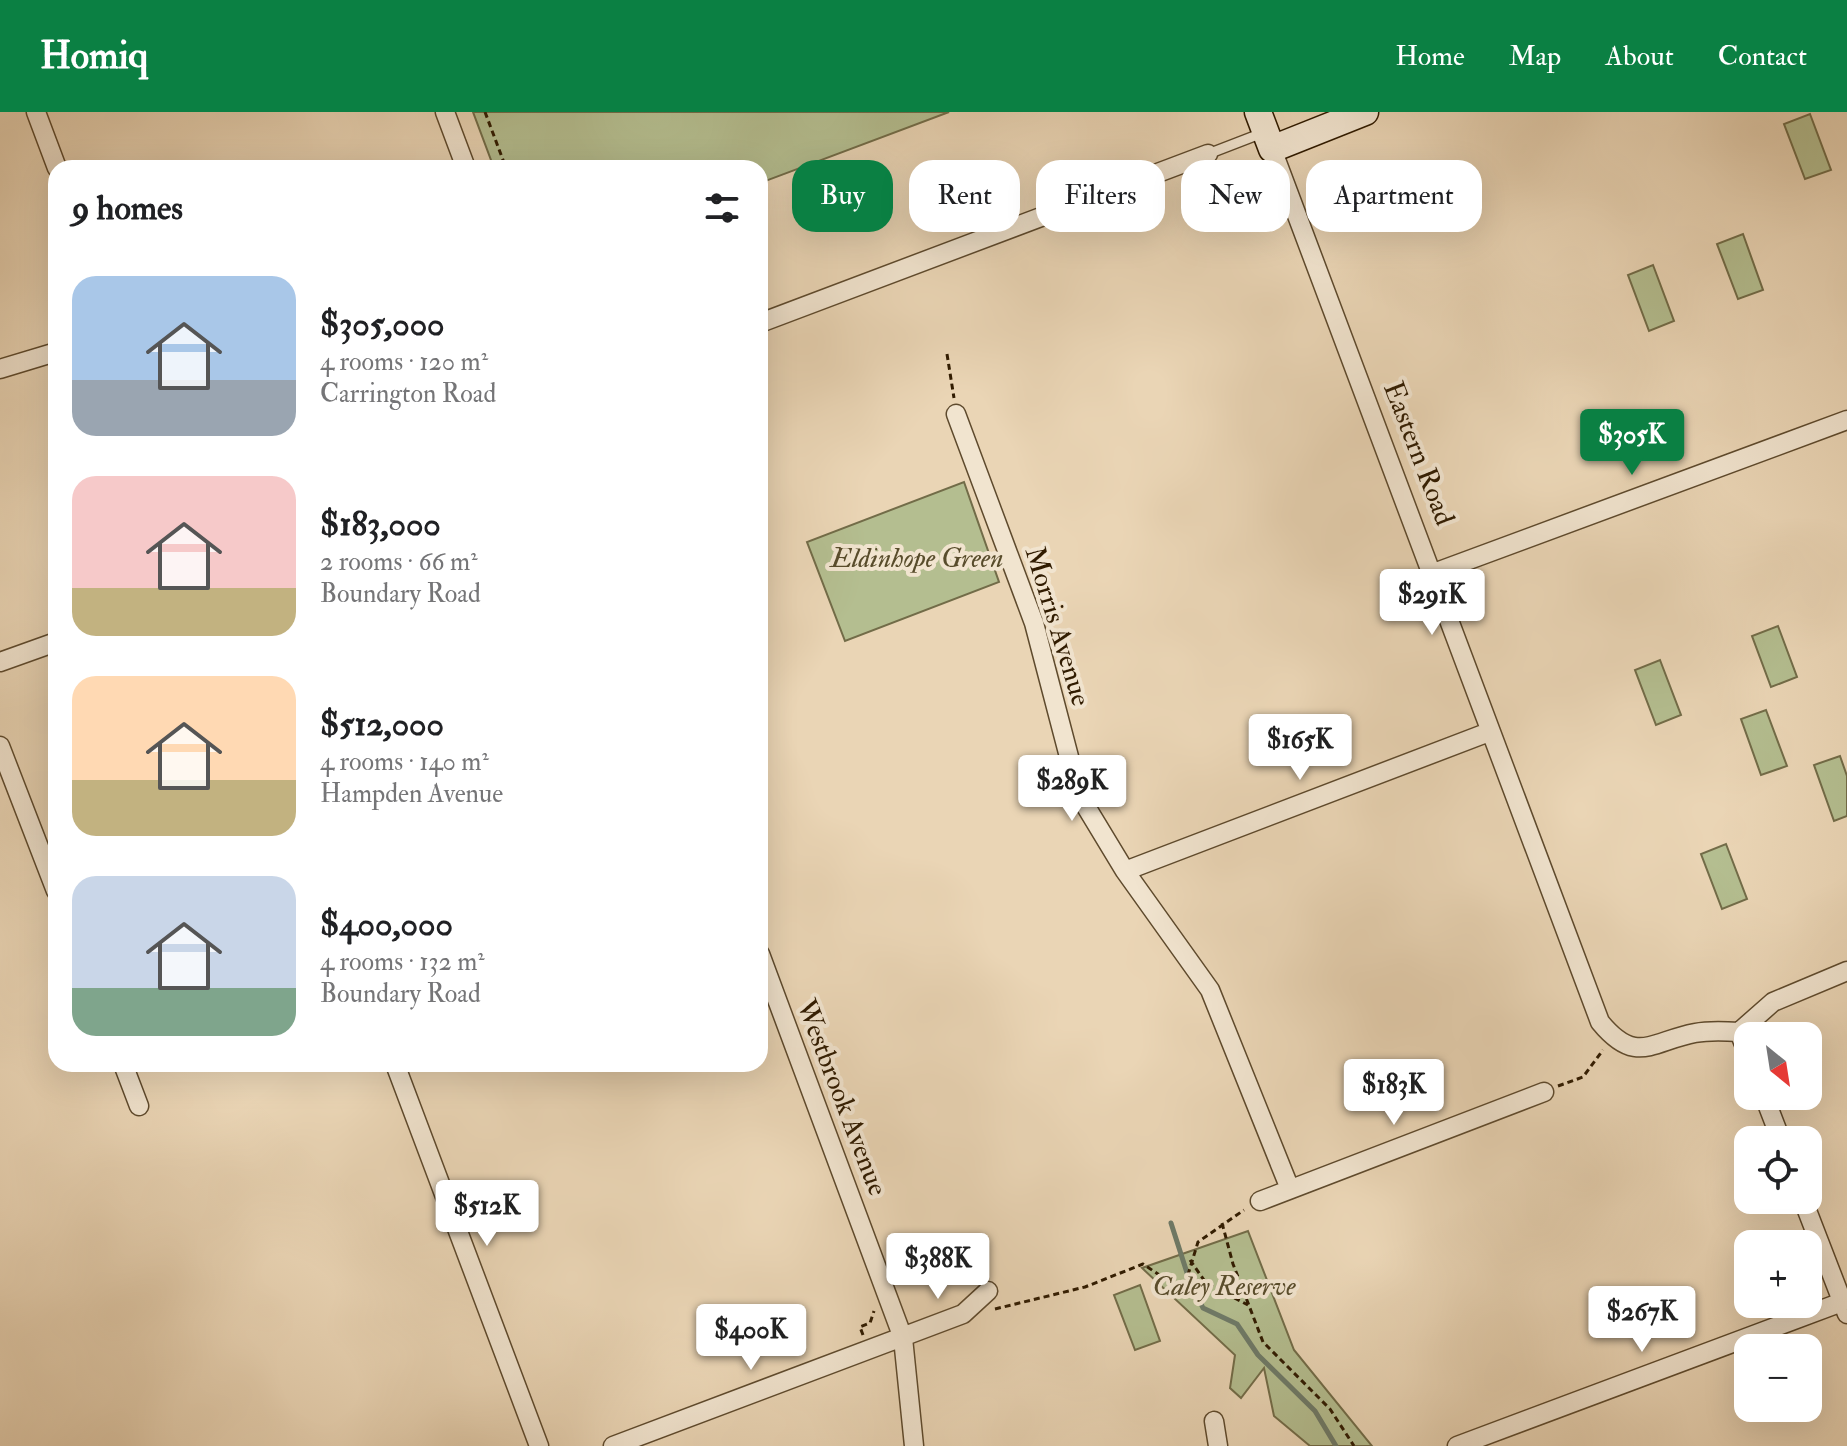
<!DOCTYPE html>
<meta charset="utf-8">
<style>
body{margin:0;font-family:"IM FELL Double Pica",serif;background:#f2f2f2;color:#202124;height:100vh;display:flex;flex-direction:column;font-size:30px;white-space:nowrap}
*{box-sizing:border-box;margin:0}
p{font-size:26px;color:#757577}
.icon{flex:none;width:44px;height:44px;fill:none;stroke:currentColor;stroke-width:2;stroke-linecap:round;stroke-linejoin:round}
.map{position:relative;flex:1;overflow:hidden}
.sheet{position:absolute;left:48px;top:48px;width:720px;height:912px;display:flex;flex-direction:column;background:#fff;border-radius:24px;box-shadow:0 8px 32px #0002}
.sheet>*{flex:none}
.top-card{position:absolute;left:792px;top:48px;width:760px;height:72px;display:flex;gap:16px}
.needle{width:52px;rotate:150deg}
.fabs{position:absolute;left:1734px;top:910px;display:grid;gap:16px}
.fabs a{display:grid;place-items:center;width:88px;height:88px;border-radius:16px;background:#fff;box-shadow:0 8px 32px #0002;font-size:40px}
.price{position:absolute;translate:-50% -68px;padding:0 18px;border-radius:8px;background:#fff;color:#222;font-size:26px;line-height:52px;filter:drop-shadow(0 2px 4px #0008)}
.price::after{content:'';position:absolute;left:50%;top:48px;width:24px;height:18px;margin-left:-12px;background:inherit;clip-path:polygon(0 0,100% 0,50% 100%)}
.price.current{background:#0b8043;color:#fff}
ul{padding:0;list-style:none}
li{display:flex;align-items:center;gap:24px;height:200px;padding:0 24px}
li span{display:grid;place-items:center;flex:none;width:224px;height:160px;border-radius:24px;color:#555}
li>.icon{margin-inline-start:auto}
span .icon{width:96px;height:96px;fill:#fffc;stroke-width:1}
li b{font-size:34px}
h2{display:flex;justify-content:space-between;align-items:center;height:96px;padding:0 24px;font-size:34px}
.pill{padding:0 28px;border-radius:24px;background:#fff;box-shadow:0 8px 32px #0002;font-size:28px;line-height:72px}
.pill.current{background:#0b8043;color:#fff}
header{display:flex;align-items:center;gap:48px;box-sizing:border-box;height:112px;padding:0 40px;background:#0b8043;color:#fff}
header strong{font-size:38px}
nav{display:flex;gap:44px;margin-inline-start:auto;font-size:28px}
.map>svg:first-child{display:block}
.green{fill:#b4be90;stroke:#726c48;stroke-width:2}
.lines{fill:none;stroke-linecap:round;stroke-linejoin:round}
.stream{stroke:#6e7a68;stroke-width:5}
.service-casing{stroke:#5e4a2d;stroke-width:12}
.minor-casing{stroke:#5e4a2d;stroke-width:21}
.secondary-casing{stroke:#301b00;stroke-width:29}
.path{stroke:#301b00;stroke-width:3;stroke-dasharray:6 4;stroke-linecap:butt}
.service{stroke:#f1e4cf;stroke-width:9}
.minor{stroke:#f1e4cf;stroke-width:18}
.secondary{stroke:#f1e4cf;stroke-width:26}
.labels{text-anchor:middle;stroke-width:8;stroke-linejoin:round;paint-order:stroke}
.street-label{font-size:28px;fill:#301b00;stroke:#f1e4cf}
.park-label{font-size:28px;font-style:italic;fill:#584c2b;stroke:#f1e4cf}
</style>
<header>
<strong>Homiq</strong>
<nav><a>Home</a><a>Map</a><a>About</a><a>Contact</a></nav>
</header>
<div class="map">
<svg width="1847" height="1334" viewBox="0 0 1847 1334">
<rect width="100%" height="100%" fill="#ead5b5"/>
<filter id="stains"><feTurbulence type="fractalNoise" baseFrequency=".0025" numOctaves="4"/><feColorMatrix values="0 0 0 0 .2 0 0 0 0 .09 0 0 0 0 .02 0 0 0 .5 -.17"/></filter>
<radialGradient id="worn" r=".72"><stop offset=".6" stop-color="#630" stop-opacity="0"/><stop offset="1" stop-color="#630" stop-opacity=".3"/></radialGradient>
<path class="green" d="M473,0H949L760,71V56H494Z
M1810,2L1831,58L1805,67L1784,12Z
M1743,122L1763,178L1738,187L1717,132Z
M1653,153L1674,209L1649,219L1628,163Z
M964,370L999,470L845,529L807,430Z
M1778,514L1797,565L1771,575L1752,524Z
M1660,548L1681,603L1656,613L1635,558Z
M1766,598L1787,654L1761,663L1741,607Z
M1840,644L1847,664V704L1834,709L1814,653Z
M1726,732L1747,787L1722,797L1701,742Z
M1248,1119L1294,1238L1372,1334H1310L1274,1304L1264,1256L1241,1286L1230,1276L1235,1243L1142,1156Z
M1140,1173L1160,1229L1135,1238L1114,1183Z"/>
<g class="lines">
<path class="stream" d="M1171,1111L1189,1167L1203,1196L1237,1212L1258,1243L1315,1299L1336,1334"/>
<defs>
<path id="service" d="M1208,42L1265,20"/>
<path id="minor" d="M36,0L57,56
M445,0L466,56
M1272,37L1600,910C1636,954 1652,929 1695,921C1710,918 1725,919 1739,920L1773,890L1847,859
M760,211L1208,42
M0,257L56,240
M956,302L1034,511L1079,683L1125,759L1210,878L1290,1077
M1431,462L1847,308
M0,550L56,530
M0,634L56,779
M1125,759L1489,620
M760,842L903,1226L914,1334
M1739,920L1748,942
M123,952L139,994
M395,952L539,1334
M1764,984L1781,1028
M1803,1088L1847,1202
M1260,1089L1544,980
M1214,1309L1218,1334
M613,1334L963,1202L988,1179
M1457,1334L1842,1190"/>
<path id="secondary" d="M1258,0L1272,37L1365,0"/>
</defs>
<use href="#service" class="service-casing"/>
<use href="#minor" class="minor-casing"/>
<use href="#secondary" class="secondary-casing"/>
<path class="path" d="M485,0L506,56
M947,242L954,286
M1558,974L1583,965L1603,938
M1222,1111L1233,1152L1263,1230L1330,1297L1354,1334
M1190,1148L1206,1171L1248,1193
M995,1197L1085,1175L1143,1152L1183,1179L1198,1130L1244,1098
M863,1223L860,1215L870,1211L874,1199"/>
<use href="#service" class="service"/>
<use href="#minor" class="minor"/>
<use href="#secondary" class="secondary"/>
</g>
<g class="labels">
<g class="street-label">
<text transform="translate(1420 341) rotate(69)" y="10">Eastern Road</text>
<text transform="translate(1059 514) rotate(73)" y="10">Morris Avenue</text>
<text transform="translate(843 985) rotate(69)" y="10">Westbrook Avenue</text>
</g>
<g class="park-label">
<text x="917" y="455">Eldinhope Green</text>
<text x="1224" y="1183">Caley Reserve</text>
</g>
</g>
<rect width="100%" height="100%" filter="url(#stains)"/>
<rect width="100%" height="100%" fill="url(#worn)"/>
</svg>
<div class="fabs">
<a><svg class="needle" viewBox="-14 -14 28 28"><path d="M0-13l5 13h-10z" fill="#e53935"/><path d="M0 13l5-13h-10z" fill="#757577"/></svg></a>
<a><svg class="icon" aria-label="locate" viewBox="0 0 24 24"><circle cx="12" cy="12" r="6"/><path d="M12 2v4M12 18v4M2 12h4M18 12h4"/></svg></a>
<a>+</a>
<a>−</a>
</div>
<b class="price current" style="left:1632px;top:365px">$305K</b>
<b class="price" style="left:1432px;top:525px">$291K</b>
<b class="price" style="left:1300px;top:670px">$165K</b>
<b class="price" style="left:1072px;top:711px">$289K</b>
<b class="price" style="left:1394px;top:1015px">$183K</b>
<b class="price" style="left:487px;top:1136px">$512K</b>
<b class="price" style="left:938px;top:1189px">$388K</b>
<b class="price" style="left:1642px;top:1242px">$267K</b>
<b class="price" style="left:751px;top:1260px">$400K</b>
<div class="top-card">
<a class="pill current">Buy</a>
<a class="pill">Rent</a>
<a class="pill">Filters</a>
<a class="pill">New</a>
<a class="pill">Apartment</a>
</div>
<section class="sheet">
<h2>9 homes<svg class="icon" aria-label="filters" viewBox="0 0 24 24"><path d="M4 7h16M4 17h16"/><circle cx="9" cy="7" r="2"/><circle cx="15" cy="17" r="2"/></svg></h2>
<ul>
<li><span style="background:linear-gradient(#a9c7e8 65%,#9aa5b1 0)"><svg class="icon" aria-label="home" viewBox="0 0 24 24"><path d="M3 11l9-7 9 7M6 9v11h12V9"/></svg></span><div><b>$305,000</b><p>4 rooms · 120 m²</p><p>Carrington Road</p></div></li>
<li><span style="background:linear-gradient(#f6c9c9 70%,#c2b280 0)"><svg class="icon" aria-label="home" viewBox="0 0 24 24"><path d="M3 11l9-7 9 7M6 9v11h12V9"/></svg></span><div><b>$183,000</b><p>2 rooms · 66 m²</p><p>Boundary Road</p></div></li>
<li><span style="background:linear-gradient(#ffd9b3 65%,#c2b280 0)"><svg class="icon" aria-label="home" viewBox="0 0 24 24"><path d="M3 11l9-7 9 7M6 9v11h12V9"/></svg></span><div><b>$512,000</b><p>4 rooms · 140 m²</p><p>Hampden Avenue</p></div></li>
<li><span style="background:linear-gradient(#c9d6e8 70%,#7fa58c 0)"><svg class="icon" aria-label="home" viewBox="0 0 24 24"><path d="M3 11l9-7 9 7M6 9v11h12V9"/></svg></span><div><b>$400,000</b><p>4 rooms · 132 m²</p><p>Boundary Road</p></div></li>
</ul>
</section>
</div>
